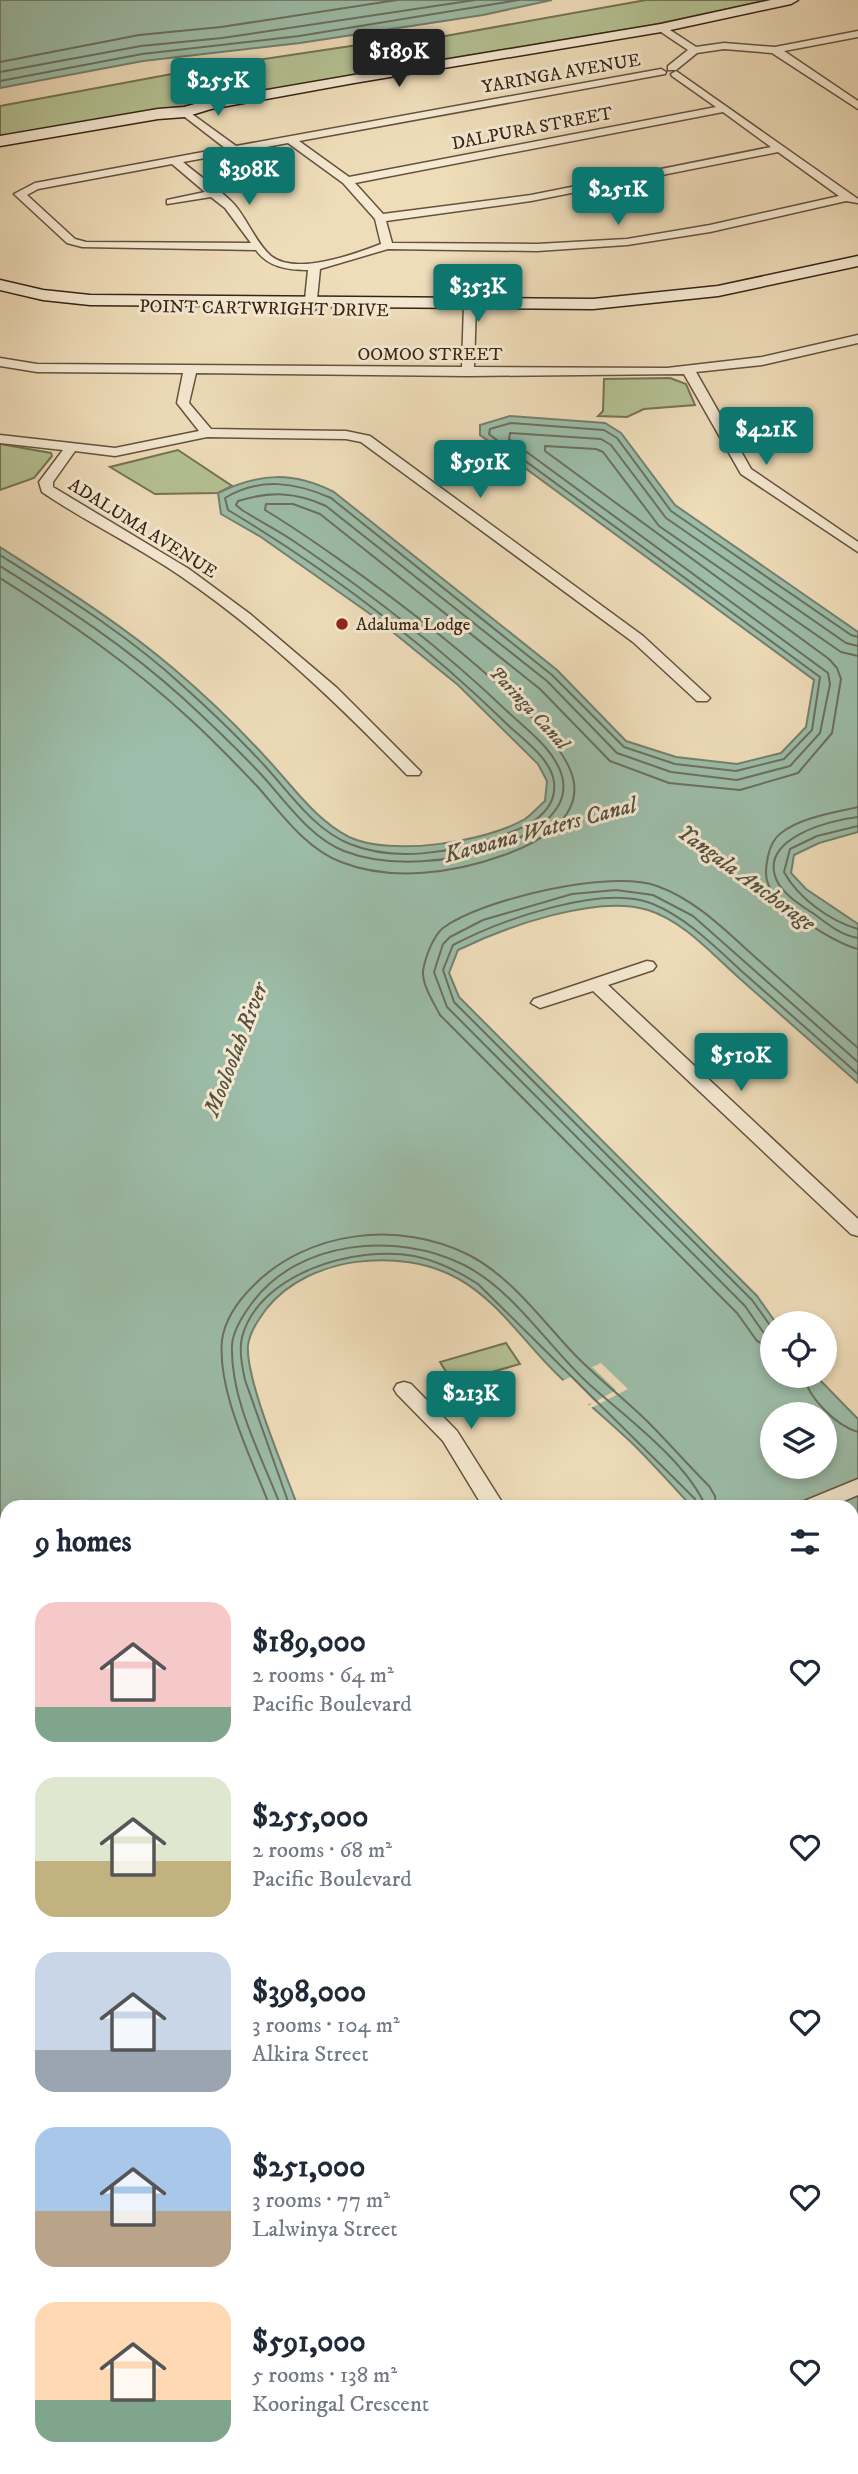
<!DOCTYPE html>
<meta charset="utf-8">
<style>
body{margin:0;font-family:"IM FELL DW Pica",serif;background:#f2f2f3;color:#1f2937;height:100vh;display:flex;flex-direction:column;font-size:26px;white-space:nowrap}
*{box-sizing:border-box;margin:0}
p{font-size:23px;color:#747a83}
.icon{flex:none;width:38px;height:38px;fill:none;stroke:currentColor;stroke-width:2;stroke-linecap:round;stroke-linejoin:round}
.map{position:relative;flex:1;overflow:hidden}
.details{position:absolute;left:0px;top:1500px;width:859px;height:975px;display:flex;flex-direction:column;background:#fff;border-radius:21px 21px 0 0;box-shadow:0 4px 10px #0003}
.details>*{flex:none}
.tools{position:absolute;left:760px;top:1311px;display:grid;gap:14px}
.tools a{display:grid;place-items:center;width:77px;height:77px;border-radius:50%;background:#fff;box-shadow:0 4px 10px #0003;font-size:35px}
.price{position:absolute;translate:-50% -60px;padding:0 16px;border-radius:7px;background:#0f766e;color:#fff;font-size:23px;line-height:46px;filter:drop-shadow(0 2px 4px #0008)}
.price::after{content:'';position:absolute;left:50%;top:42px;width:21px;height:16px;margin-left:-10px;background:inherit;clip-path:polygon(0 0,100% 0,50% 100%)}
.price.selected{background:#222;color:#fff}
ul{padding:0;list-style:none}
li{display:flex;align-items:center;gap:21px;height:175px;padding:0 35px}
li span{display:grid;place-items:center;flex:none;width:196px;height:140px;border-radius:21px;color:#555}
li>.icon{margin-inline-start:auto}
span .icon{width:84px;height:84px;fill:#fffc;stroke-width:1}
li b{font-size:30px}
h2{display:flex;justify-content:space-between;align-items:center;height:84px;padding:0 35px;font-size:30px}
.map>svg:first-child{display:block}
.green{fill:#b4c294;stroke:#767354;stroke-width:2}
.water{fill:#9cbda9;stroke:#74806e;stroke-width:2;fill-rule:evenodd}
.pier{fill:#efddba}
.lines{fill:none;stroke-linecap:round;stroke-linejoin:round}
.shore{stroke:#6a705f;stroke-width:2}
.street-casing{stroke:#65523e;stroke-width:3}
.secondary-casing{stroke:#372415;stroke-width:3}
.street{fill:#f5e9d2;fill-rule:evenodd}
.secondary{fill:#f5e9d2;fill-rule:evenodd}
.poi-dot{fill:#8f2418;stroke:#f5e9d2;stroke-width:2.5}
.labels{text-anchor:middle;stroke-width:6;stroke-linejoin:round;paint-order:stroke}
.far-street-label{font-size:18px;fill:#372415;stroke:#f5e9d2}
.far-poi-label{font-size:18px;fill:#372415;stroke:#f5e9d2;text-anchor:start}
.far-water-label{font-size:19px;font-style:italic;fill:#555241;stroke:#f5e9d2}
.water-label{font-size:23px;font-style:italic;fill:#555241;stroke:#f5e9d2}
</style>
<div class="map">
<svg width="858" height="2474" viewBox="0 0 858 2474">
<rect width="100%" height="100%" fill="#efddba"/>
<filter id="stains"><feTurbulence type="fractalNoise" baseFrequency=".00286" numOctaves="4"/><feColorMatrix values="0 0 0 0 .2 0 0 0 0 .09 0 0 0 0 .02 0 0 0 .5 -.17"/></filter>
<radialGradient id="worn" r=".72"><stop offset=".6" stop-color="#630" stop-opacity="0"/><stop offset="1" stop-color="#630" stop-opacity=".3"/></radialGradient>
<path class="green" d="M646,0H768L653,25L397,67L184,108L142,112L0,137V106L204,68L351,46L434,38Z
M670,378L686,384L695,405L644,409L627,417L598,416L603,411L604,379Z
M0,444L51,453L52,456L34,478L0,490Z
M178,450L232,486L218,493L155,494L110,467Z
M506,1343L520,1364L453,1383L440,1362Z"/>
<path class="water" d="M0,0H552L483,15L300,43L143,61L0,88Z
M510,416L605,423L621,433L675,505L858,632V832L819,843L794,855L791,873L806,889L858,924V1083C818,1048 778,1012 738,977C711,953 683,921 648,910C597,894 505,927 458,950L449,973L459,997L757,1296L776,1323H772V1376H816L858,1419V1719L852,1715V1507H692C673,1486 654,1465 634,1445C610,1422 584,1401 560,1377C526,1345 499,1301 457,1278C400,1247 309,1256 267,1308C259,1319 250,1331 248,1345C245,1379 285,1471 298,1507H7V2468H852V2132L858,2134V2474H0V547C59,585 120,623 174,669C207,697 240,729 269,761C294,788 316,820 349,837C391,857 486,842 525,819C532,814 538,807 545,801L547,781L538,764L458,685L373,616L261,537L221,514L218,493C260,473 292,471 334,492L557,670L626,741L676,757L737,764L781,753L806,727L814,680L480,435V425ZM772,1414H824V1466H772Z"/>
<path class="pier" d="M601,1363L628,1389L589,1409L587,1407L592,1403L585,1406L560,1382L571,1377L595,1402L616,1390L592,1367Z"/>
<g class="lines">
<path class="shore" d="M0,62L139,35L221,27L397,0
M0,72L141,46L222,38L475,0
M0,81L142,54L299,36L519,0
M0,555C63,595 128,635 183,686C211,711 238,737 264,765C289,792 314,830 350,844C394,862 450,853 494,838C520,830 558,816 554,782C551,759 524,740 509,726C424,643 330,571 228,510L225,498C260,477 295,482 331,498L552,675L624,747L675,764L736,771L784,759L812,730L820,677L498,441L489,434L490,429L511,423L604,430L617,438L671,511L851,635L858,637
M0,566C64,606 128,648 184,699C209,722 234,746 257,770C283,797 308,837 344,851C390,869 454,862 500,846C528,836 572,813 562,776C555,750 527,730 508,712C442,649 370,593 295,542C278,530 259,521 242,510L236,505L238,501C270,491 296,492 326,506L547,681L617,753L671,772L737,780L790,766L820,733L830,684L828,673L509,439L510,433L601,439L611,445L666,518L846,643L858,646
M0,578C68,621 133,666 192,721C215,742 236,764 257,786C282,814 305,848 341,862C391,882 455,873 504,855C536,844 583,819 573,778C556,709 330,549 265,510L266,504H293L320,514L540,689L610,761L669,783L740,790L798,773L832,733L841,679L837,668L829,659L545,451V446L596,449L603,452L659,526L841,652L858,656
M858,807C833,813 802,817 781,833C773,839 770,847 768,856C766,867 764,877 770,888C780,909 835,943 858,949
M858,817C830,820 755,839 778,883C785,895 799,904 811,912C826,922 839,935 858,938
M858,826L817,836L790,849L784,872C798,898 830,921 858,929
M772,1328L752,1300L454,1002L443,970L453,945C499,921 602,883 653,904C689,919 717,949 746,975C783,1008 821,1041 858,1074
M772,1338L763,1332L745,1306L447,1007L434,972L443,944L450,937L483,920L572,894L616,890L653,895L693,916L858,1062
M772,1349L757,1341L737,1313L440,1015C434,1003 422,985 423,971C425,958 433,936 443,928C482,899 611,869 657,886C696,900 725,930 755,957C789,987 824,1018 858,1048
M803,1376C810,1399 835,1425 858,1432
M270,1507C252,1459 217,1392 222,1340C225,1319 238,1301 253,1286C308,1230 400,1220 469,1255C513,1278 543,1322 576,1356C599,1379 624,1399 647,1421C668,1442 688,1465 709,1486L715,1496L716,1507
M281,1507C262,1457 230,1400 232,1345C233,1330 243,1315 252,1303C298,1240 397,1231 464,1265C515,1291 548,1347 590,1385C627,1418 686,1461 706,1507
M290,1507L245,1380C242,1366 239,1351 242,1337C259,1273 356,1245 414,1256C438,1261 458,1271 478,1284L679,1483L695,1499L697,1507"/>
<defs>
<path id="street" d="M658,26H664L696,47L724,43L775,47L858,31V37L784,51L858,101V109L772,53L724,49L697,53L676,70H668V66L688,50L658,30Z
M661,69L666,72L665,74L299,141L349,177L716,107L672,76L671,74L676,71L858,199V203L846,201L710,232L627,245L537,251L388,249L320,269L316,309L310,313L304,309L308,270C287,270 268,267 256,250L82,247L67,243L14,194L35,183L225,148L181,114V110L185,109L236,146ZM723,112L771,147L531,195L383,214L355,183ZM288,143L343,183L375,219L381,244C355,254 296,276 271,256C255,242 247,218 233,203C218,188 199,176 183,162ZM778,152L839,196L710,225L627,239L537,244L392,243L386,221L531,201ZM172,164L205,192L167,200V204L211,197L225,208L251,243L86,242L75,239L27,195L38,189Z
M470,300L476,304L474,367L667,368L762,357L858,335V343L762,365L696,372L751,469L858,542V552L741,474L684,374L468,376L196,373L189,403L211,429L346,431L370,436L643,636L707,695L710,698L707,701H697L633,642L361,442L346,439L207,437L115,456L75,451L53,482V487L189,569L250,614L337,688L421,772L419,775H407C337,703 263,632 179,575C135,545 86,522 42,492L39,482L63,450L0,443V435L115,448L199,431L177,403L183,373L37,372L0,366V358L37,364L462,367L464,304Z
M647,961L653,962L656,966L653,970L608,985L858,1219V1236L851,1234L593,991L540,1008L531,1003L534,999Z
M404,1382L411,1384L457,1431L505,1507H483L443,1441L397,1394L394,1389L397,1384Z
M858,1479V1495L830,1507H799L802,1502Z
M852,1905L858,1907V1927L852,1925Z"/>
<path id="secondary" d="M771,0H798L791,4L661,32L354,83L211,109L185,117L158,119L0,146V136L158,109L184,107L209,100L354,75L661,24Z
M858,256V266L718,296L593,309L90,305L43,300L0,290V280L43,290L90,295L593,299L718,286Z"/>
</defs>
<use href="#street" class="street-casing"/>
<use href="#secondary" class="secondary-casing"/>
<use href="#street" class="street"/>
<use href="#secondary" class="secondary"/>
</g>
<circle class="poi-dot" cx="342" cy="624" r="7"/>
<g class="labels">
<g class="far-street-label">
<text transform="translate(561 73) rotate(-10)" y="6">YARINGA AVENUE</text>
<text transform="translate(532 128) rotate(-11)" y="6">DALPURA STREET</text>
<text transform="translate(264 308) rotate(1)" y="6">POINT CARTWRIGHT DRIVE</text>
<text x="430" y="360">OOMOO STREET</text>
<text transform="translate(143 528) rotate(32)" y="6">ADALUMA AVENUE</text>
</g>
<g class="far-poi-label">
<text x="356" y="630">Adaluma Lodge</text>
</g>
<g class="far-water-label">
<text transform="translate(530 707) rotate(47)" y="7">Paringa Canal</text>
</g>
<g class="water-label">
<text transform="translate(540 829) rotate(-15)" y="8">Kawana Waters Canal</text>
<text transform="translate(747 877) rotate(36)" y="8">Yangala Anchorage</text>
<text transform="translate(235 1049) rotate(-69)" y="8">Mooloolah River</text>
</g>
</g>
<rect width="100%" height="100%" filter="url(#stains)"/>
<rect width="100%" height="100%" fill="url(#worn)"/>
</svg>
<div class="tools">
<a><svg class="icon" aria-label="locate" viewBox="0 0 24 24"><circle cx="12" cy="12" r="6"/><path d="M12 2v4M12 18v4M2 12h4M18 12h4"/></svg></a>
<a><svg class="icon" aria-label="layers" viewBox="0 0 24 24"><path d="M12 4l9 5-9 5-9-5zM3 14l9 5 9-5"/></svg></a>
</div>
<b class="price selected" style="left:399px;top:89px">$189K</b>
<b class="price" style="left:218px;top:118px">$255K</b>
<b class="price" style="left:249px;top:207px">$398K</b>
<b class="price" style="left:618px;top:227px">$251K</b>
<b class="price" style="left:478px;top:324px">$353K</b>
<b class="price" style="left:766px;top:467px">$421K</b>
<b class="price" style="left:480px;top:500px">$591K</b>
<b class="price" style="left:741px;top:1093px">$510K</b>
<b class="price" style="left:471px;top:1431px">$213K</b>
<section class="details">
<h2>9 homes<svg class="icon" aria-label="filters" viewBox="0 0 24 24"><path d="M4 7h16M4 17h16"/><circle cx="9" cy="7" r="2"/><circle cx="15" cy="17" r="2"/></svg></h2>
<ul>
<li><span style="background:linear-gradient(#f6c9c9 75%,#7fa58c 0)"><svg class="icon" aria-label="home" viewBox="0 0 24 24"><path d="M3 11l9-7 9 7M6 9v11h12V9"/></svg></span><div><b>$189,000</b><p>2 rooms · 64 m²</p><p>Pacific Boulevard</p></div><svg class="icon" aria-label="heart" viewBox="0 0 24 24"><path d="M12 20l-8-8c-3-5 5-10 8-4 3-6 11-1 8 4z"/></svg></li>
<li><span style="background:linear-gradient(#dfe7d0 60%,#c2b280 0)"><svg class="icon" aria-label="home" viewBox="0 0 24 24"><path d="M3 11l9-7 9 7M6 9v11h12V9"/></svg></span><div><b>$255,000</b><p>2 rooms · 68 m²</p><p>Pacific Boulevard</p></div><svg class="icon" aria-label="heart" viewBox="0 0 24 24"><path d="M12 20l-8-8c-3-5 5-10 8-4 3-6 11-1 8 4z"/></svg></li>
<li><span style="background:linear-gradient(#c9d6e8 70%,#9aa5b1 0)"><svg class="icon" aria-label="home" viewBox="0 0 24 24"><path d="M3 11l9-7 9 7M6 9v11h12V9"/></svg></span><div><b>$398,000</b><p>3 rooms · 104 m²</p><p>Alkira Street</p></div><svg class="icon" aria-label="heart" viewBox="0 0 24 24"><path d="M12 20l-8-8c-3-5 5-10 8-4 3-6 11-1 8 4z"/></svg></li>
<li><span style="background:linear-gradient(#a9c7e8 60%,#b9a48a 0)"><svg class="icon" aria-label="home" viewBox="0 0 24 24"><path d="M3 11l9-7 9 7M6 9v11h12V9"/></svg></span><div><b>$251,000</b><p>3 rooms · 77 m²</p><p>Lalwinya Street</p></div><svg class="icon" aria-label="heart" viewBox="0 0 24 24"><path d="M12 20l-8-8c-3-5 5-10 8-4 3-6 11-1 8 4z"/></svg></li>
<li><span style="background:linear-gradient(#ffd9b3 70%,#7fa58c 0)"><svg class="icon" aria-label="home" viewBox="0 0 24 24"><path d="M3 11l9-7 9 7M6 9v11h12V9"/></svg></span><div><b>$591,000</b><p>5 rooms · 138 m²</p><p>Kooringal Crescent</p></div><svg class="icon" aria-label="heart" viewBox="0 0 24 24"><path d="M12 20l-8-8c-3-5 5-10 8-4 3-6 11-1 8 4z"/></svg></li>
</ul>
</section>
</div>
